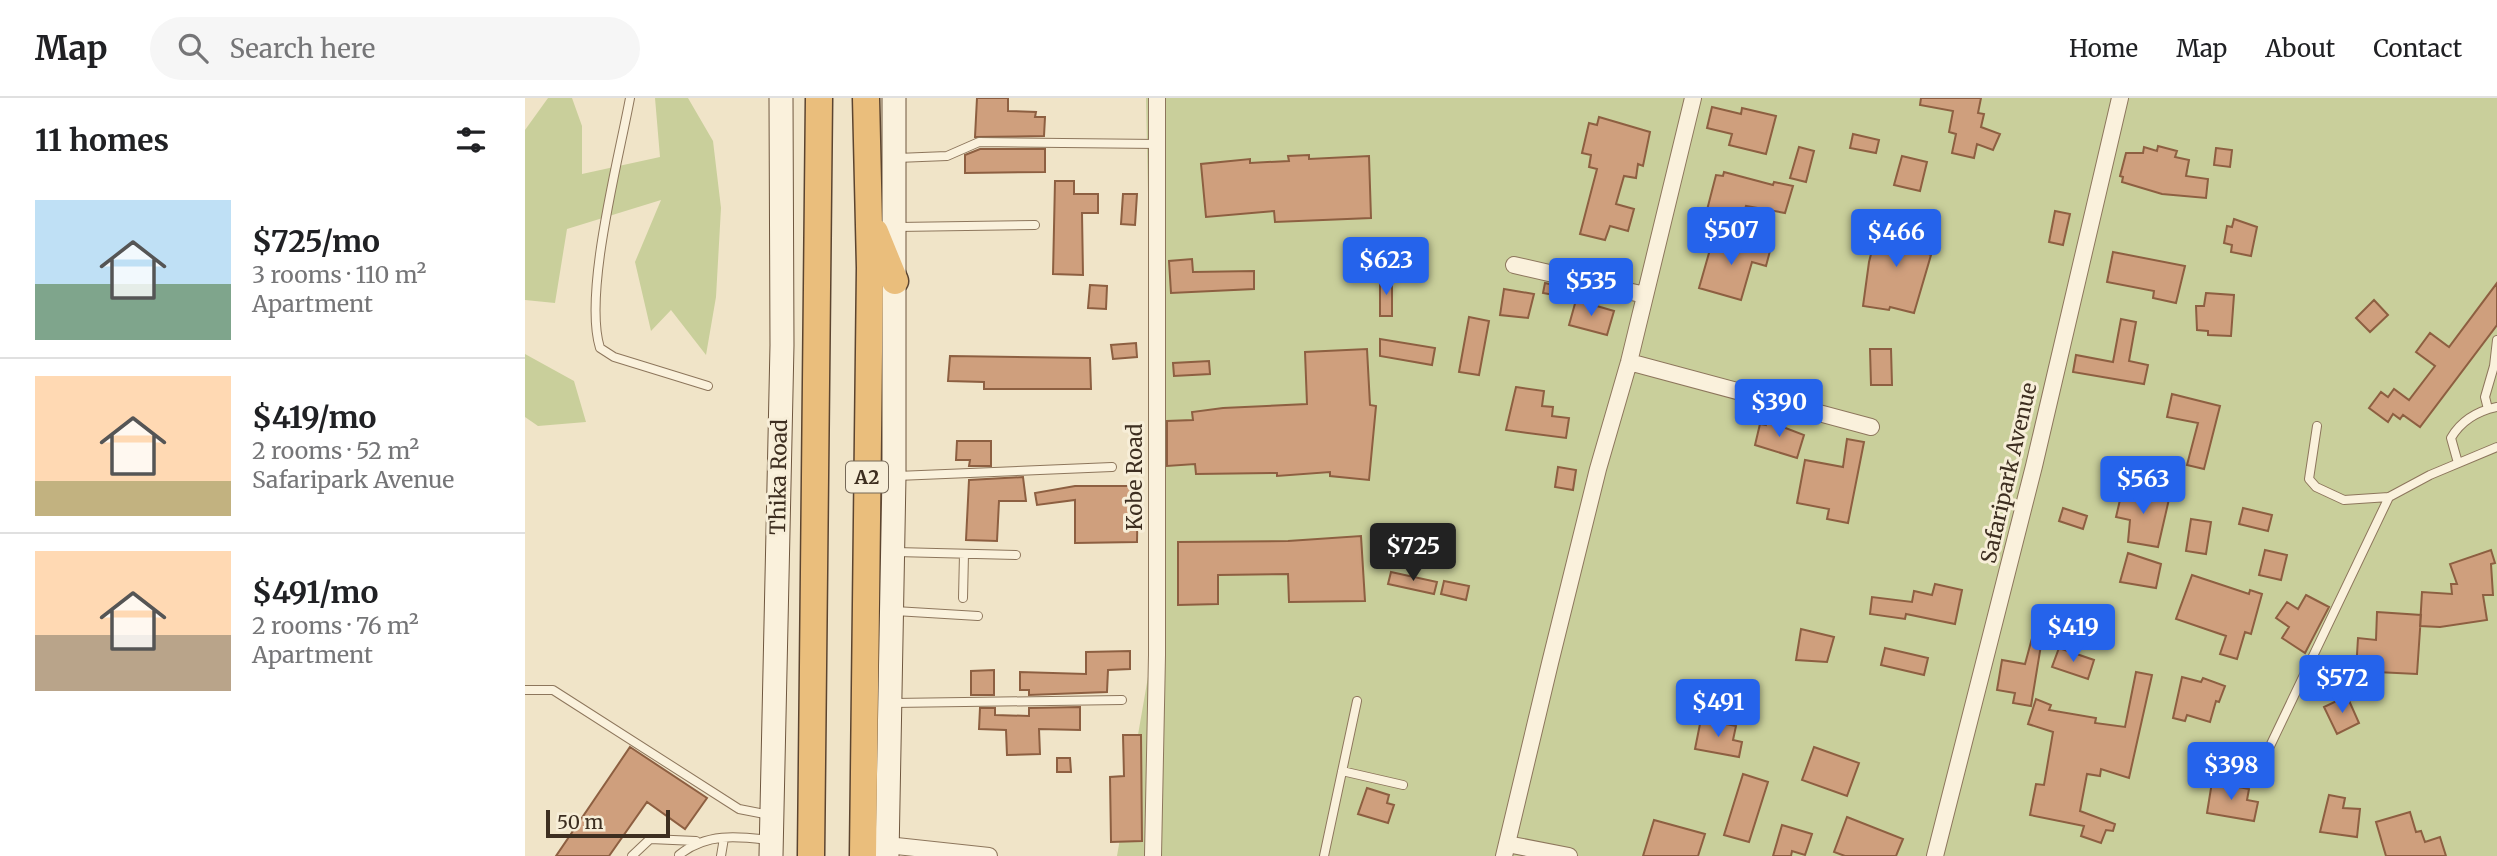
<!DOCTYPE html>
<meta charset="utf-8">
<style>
body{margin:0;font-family:Merriweather,serif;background:#f6f6f6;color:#202124;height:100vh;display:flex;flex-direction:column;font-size:26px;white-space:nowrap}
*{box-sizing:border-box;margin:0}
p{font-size:23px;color:#757577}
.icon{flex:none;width:38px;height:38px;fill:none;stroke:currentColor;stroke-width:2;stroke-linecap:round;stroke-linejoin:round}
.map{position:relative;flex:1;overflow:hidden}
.details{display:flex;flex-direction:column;background:#fff;width:525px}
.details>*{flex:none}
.scale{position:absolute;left:21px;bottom:18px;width:124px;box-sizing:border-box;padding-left:7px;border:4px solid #3d2e20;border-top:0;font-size:19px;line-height:24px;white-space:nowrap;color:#3d2e20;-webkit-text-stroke:5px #f7eed8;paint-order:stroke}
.price{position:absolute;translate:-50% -60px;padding:0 16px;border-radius:7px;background:#2563eb;color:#fff;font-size:23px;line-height:46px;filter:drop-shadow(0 2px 4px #0008)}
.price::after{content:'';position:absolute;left:50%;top:42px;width:21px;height:16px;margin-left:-10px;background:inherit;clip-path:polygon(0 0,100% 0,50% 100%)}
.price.on{background:#222;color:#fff}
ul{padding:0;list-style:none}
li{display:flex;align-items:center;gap:21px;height:175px;padding:0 35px}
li+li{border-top:2px solid #e0e0e0}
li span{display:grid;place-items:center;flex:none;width:196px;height:140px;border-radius:0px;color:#555}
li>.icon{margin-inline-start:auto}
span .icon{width:84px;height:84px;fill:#fffc;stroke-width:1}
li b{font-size:30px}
h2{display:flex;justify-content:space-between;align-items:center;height:84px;padding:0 35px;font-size:30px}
header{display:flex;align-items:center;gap:42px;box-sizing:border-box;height:98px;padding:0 35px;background:#fff;border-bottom:2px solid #e0e0e0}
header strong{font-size:33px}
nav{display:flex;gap:38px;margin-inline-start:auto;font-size:24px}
.search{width:490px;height:63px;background:#f6f6f6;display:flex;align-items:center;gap:18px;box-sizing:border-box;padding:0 24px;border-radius:38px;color:#757577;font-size:26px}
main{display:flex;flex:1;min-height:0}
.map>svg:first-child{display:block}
.green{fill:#c9cf9b}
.building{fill:#cf9f7d;stroke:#8d5f41;stroke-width:2}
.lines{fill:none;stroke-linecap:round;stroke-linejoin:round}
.service-casing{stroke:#8d765c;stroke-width:10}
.minor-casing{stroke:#8d765c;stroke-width:18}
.secondary-casing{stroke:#6f573f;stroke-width:25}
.trunk-casing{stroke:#5b4430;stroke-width:29}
.service{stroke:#faf1dc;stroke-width:8}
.minor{stroke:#faf1dc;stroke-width:16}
.secondary{stroke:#faf1dc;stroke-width:23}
.trunk{stroke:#eabe7c;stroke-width:26}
.labels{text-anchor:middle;stroke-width:6;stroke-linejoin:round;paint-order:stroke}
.shield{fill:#f7eed8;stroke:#756857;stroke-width:2}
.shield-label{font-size:19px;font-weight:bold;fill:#3d2e20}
.street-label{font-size:21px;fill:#3d2e20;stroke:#f7eed8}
</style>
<header>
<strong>Map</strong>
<div class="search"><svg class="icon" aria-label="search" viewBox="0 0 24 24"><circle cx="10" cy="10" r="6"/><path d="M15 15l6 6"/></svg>Search here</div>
<nav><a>Home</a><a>Map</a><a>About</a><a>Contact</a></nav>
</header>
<main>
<section class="details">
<h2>11 homes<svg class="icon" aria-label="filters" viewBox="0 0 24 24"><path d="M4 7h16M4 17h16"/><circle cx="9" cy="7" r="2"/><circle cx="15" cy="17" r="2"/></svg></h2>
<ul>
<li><span style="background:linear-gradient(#bfe0f5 60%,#7fa58c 0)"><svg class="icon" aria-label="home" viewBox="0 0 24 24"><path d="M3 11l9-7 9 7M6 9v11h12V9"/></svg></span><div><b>$725/mo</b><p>3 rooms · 110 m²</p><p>Apartment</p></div></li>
<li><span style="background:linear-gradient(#ffd9b3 75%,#c2b280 0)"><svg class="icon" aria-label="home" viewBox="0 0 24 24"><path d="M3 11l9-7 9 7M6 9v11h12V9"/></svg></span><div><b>$419/mo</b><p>2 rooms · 52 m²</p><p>Safaripark Avenue</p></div></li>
<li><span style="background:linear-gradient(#ffd9b3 60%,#b9a48a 0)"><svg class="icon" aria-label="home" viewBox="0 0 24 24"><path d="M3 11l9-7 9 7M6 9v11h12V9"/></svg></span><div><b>$491/mo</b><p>2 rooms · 76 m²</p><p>Apartment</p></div></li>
</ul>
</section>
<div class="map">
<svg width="1972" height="758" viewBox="0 0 1972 758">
<rect width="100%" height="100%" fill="#f0e4c8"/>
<path class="green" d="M23,0H47L57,28V76L135,59L130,0H163L188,43L196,110L191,199L181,257L146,212L126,233L110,164L136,102L42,131L30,205L0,202V32Z
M621,0H1972V758H592L632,527Z
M0,256L49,283L61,324L13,328L0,319Z"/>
<path class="building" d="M452,0H483V13L511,14L510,19H520L519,38L450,39Z
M1396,0H1456L1453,15L1459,16L1456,29L1475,36L1468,52L1452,46L1449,60L1427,55L1431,36L1424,34L1428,13L1395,7Z
M1187,9L1216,16L1217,10L1251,18L1241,56L1204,47L1207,36L1182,30Z
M1074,19L1125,34L1118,68L1113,66L1111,80L1099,78L1091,106L1109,111L1103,133L1085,128L1080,142L1055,136L1072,71L1064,69L1066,57L1057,55L1064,25L1072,27Z
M1328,36L1354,42L1351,55L1325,50Z
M1633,48L1652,53L1650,59L1664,62L1661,78L1683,81L1681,100L1637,96L1597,84L1598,79L1595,78L1601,55H1618L1619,49L1632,53Z
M1274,49L1289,53L1281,84L1265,80Z
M1691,50L1707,52L1705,69L1689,67Z
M455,51H520V74L440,75V57Z
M784,57V61L844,58L846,120L750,124L749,113L681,119L676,66L725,61V65L764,63L763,58Z
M1377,58L1402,64L1395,93L1369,87Z
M1199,74L1248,87L1249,84L1268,88L1260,115L1221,108L1217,121L1182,112L1191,77L1198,78Z
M530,83H549V96H573V115H557L558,177L528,176Z
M598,96H612L610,127L596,126Z
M1530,113L1545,116L1538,147L1524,144Z
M1355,121L1399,138L1394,152L1406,157L1389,215L1365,209L1364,212L1338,208L1344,164Z
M1709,121L1732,129L1726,158L1706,154L1707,147L1699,145L1702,128L1707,129Z
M1188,141L1204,146L1205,142L1245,153L1241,168L1227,164L1216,202L1174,190Z
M1588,154L1660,168L1651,205L1628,200L1629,193L1582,184Z
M667,161L668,174L729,173V191L646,195L644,163Z
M855,181H867V218H855Z
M1020,185L1042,190L1040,199L1018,195Z
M1972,185V227L1895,329L1878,317L1875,321L1868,316L1863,324L1844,310L1856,294L1863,299L1869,291L1884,302L1910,268L1891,254L1905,235L1924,249Z
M565,187L582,188L581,211L563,210Z
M979,191L1009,196L1003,220L975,217Z
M1681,195L1709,197L1706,238L1683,237V233L1672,232L1671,208H1679Z
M1051,202L1089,213L1082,237L1044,227Z
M1849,202L1863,217L1845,234L1831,220Z
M944,219L964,223L954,277L934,274Z
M1596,221L1611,224L1604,263L1623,267L1619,286L1548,274L1551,257L1588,264Z
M855,241L910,250L907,267L855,258Z
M611,245L612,259L588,261L586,247Z
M842,251L845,307L851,308L844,382L805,378V374L752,378V375L671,376L670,366L642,368V323L668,322L667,314L698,310L782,306L780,254Z
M1345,251H1366L1367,287H1346Z
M425,258L565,260L566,291H459V284L423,283Z
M684,263L685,276L649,278L648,265Z
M991,289L1019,293L1017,308L1028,309L1027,318L1044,320L1041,340L981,332Z
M1647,296L1695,308L1679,371L1662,367L1673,325L1642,319Z
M1242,323L1279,337L1272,360L1230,347L1235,326L1241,327Z
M1322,341L1339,344L1323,425L1302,421L1304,411L1272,405L1280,362L1318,369Z
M432,343H466V368H444L445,362H431Z
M1033,369L1051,372L1048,392L1030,389Z
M498,379L501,403H474L472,443L441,442L444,382Z
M550,388H613L612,444L550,445V402L512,407L510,395Z
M1598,389L1644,401L1633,449L1603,444L1605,422L1591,419Z
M1538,410L1562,418L1558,431L1534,423Z
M1718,410L1747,417L1743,433L1714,426Z
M1666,421L1686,424L1681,456L1661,453Z
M836,438L840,503L764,504L763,476L693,477V506L653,507V444L763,443Z
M1740,452L1762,457L1756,482L1734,477Z
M1966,452L1970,465L1966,466L1968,497H1958L1962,522L1915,529L1895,528L1897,494L1927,496L1926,486H1932L1925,466Z
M1603,455L1636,466L1631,490L1595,484Z
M866,474L912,484L909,496L863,486Z
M1667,477L1724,496L1725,492L1737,496L1726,536L1720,534L1712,561L1695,556L1701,538L1651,521Z
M919,483L944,488L941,502L916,496Z
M1410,486L1437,492L1430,526L1381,516L1380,521L1345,516L1347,499L1387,504L1389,493L1407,497Z
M1781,497L1804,509L1780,555L1757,540L1764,529L1751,520L1762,504L1773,511Z
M1852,514L1896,517L1892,576L1831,573L1833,540L1851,542Z
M1276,531L1309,539L1302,564L1271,562Z
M1509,533L1518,535L1506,608L1488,605L1490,595L1472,592L1477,562L1500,566Z
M1360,550L1403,560L1399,577L1356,567Z
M1534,550L1569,562L1563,581L1527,569Z
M605,553V571L583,572L582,594L504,597V592H495V574L561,576V554Z
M469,572V597H446V573Z
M1611,574L1627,577L1604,680L1576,671L1575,678L1562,676L1555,713L1590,726L1588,733L1581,732L1576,745L1556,738L1559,728L1505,717L1511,686L1519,687L1528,634L1503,626L1511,601L1526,607L1524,612L1571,620L1570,625L1600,629Z
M1657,579L1676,584L1678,580L1700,588L1694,604L1691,603L1685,624L1662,617L1660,623L1648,620Z
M1822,598L1834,625L1812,636L1799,609Z
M555,609V632L514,631L515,656L482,657L481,632L454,631L455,610H470V617L504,618V610Z
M1176,621L1211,628L1208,642L1217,644L1214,659L1170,651Z
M598,637H616L617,743L586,744L585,679L599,678Z
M105,649L182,700L160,731L122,704L84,758H31Z
M1289,649L1334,665L1322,698L1277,682Z
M532,660H545L546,674H532Z
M1218,676L1243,684L1224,744L1199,737Z
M1687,684L1724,691L1722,702L1733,704L1729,723L1682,715Z
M842,690L864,697L862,705L869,707L863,725L833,716Z
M1804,697L1820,700L1818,710L1835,711L1832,739L1795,734Z
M1885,714L1891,734L1896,733L1900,744L1915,739L1921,758H1861L1851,724Z
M1322,719L1378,741L1371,758H1320L1309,754Z
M1129,722L1180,736L1173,758H1118Z
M1257,727L1287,736L1280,757L1267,753L1266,758H1248Z"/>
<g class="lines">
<defs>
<path id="service" d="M105,0C94,60 58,196 75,250L89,259L183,288
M372,60L422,58L454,44L633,46
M372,129L510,127
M1963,311L1960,299L1969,268L1972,242
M1792,328L1784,381L1791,389L1819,402L1864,399L1905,377L1972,349
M1933,365L1926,340C1936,323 1953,313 1972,309
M372,378L587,369
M371,454L491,457
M438,500L439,456
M370,513L453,518
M0,592H28L214,711L245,717
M368,605L597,602
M1736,667L1864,399
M817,673L878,687
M154,757C181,735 212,738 244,742
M107,758L125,741L171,743
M196,758L199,740
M799,758L832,603"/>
<path id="minor" d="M989,167L1120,197
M1104,264L1346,329
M982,746L1044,758
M362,747L464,758
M628,758L632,557V0
M979,758L1025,565L1073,371L1104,264L1168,0
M1410,758L1509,368L1595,0"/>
<path id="secondary" d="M246,758L257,247L256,0
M362,758L369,378V0"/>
<path id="trunk" d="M350,134L370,183
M286,758L294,0
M338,758L345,170L341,0"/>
</defs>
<use href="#service" class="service-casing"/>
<use href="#minor" class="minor-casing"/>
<use href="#secondary" class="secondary-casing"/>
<use href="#trunk" class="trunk-casing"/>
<use href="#service" class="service"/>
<use href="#minor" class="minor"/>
<use href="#secondary" class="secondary"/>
<use href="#trunk" class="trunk"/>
</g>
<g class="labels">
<rect class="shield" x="321" y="363.5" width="42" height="31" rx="5"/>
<g class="shield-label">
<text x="342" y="386">A2</text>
</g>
<g class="street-label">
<text transform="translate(1484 375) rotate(-77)" y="7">Safaripark Avenue</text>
<text transform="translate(254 379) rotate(-89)" y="7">Thika Road</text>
<text transform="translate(610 379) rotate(-90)" y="7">Kobe Road</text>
</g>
</g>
</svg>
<div class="scale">50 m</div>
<b class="price" style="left:1206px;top:169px">$507</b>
<b class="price" style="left:1371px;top:171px">$466</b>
<b class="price" style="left:861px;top:199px">$623</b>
<b class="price" style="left:1066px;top:220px">$535</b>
<b class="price" style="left:1254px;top:341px">$390</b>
<b class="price" style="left:1618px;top:418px">$563</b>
<b class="price on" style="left:888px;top:485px">$725</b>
<b class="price" style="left:1548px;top:566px">$419</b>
<b class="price" style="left:1817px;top:617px">$572</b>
<b class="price" style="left:1193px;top:641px">$491</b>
<b class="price" style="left:1706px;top:704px">$398</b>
</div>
</main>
